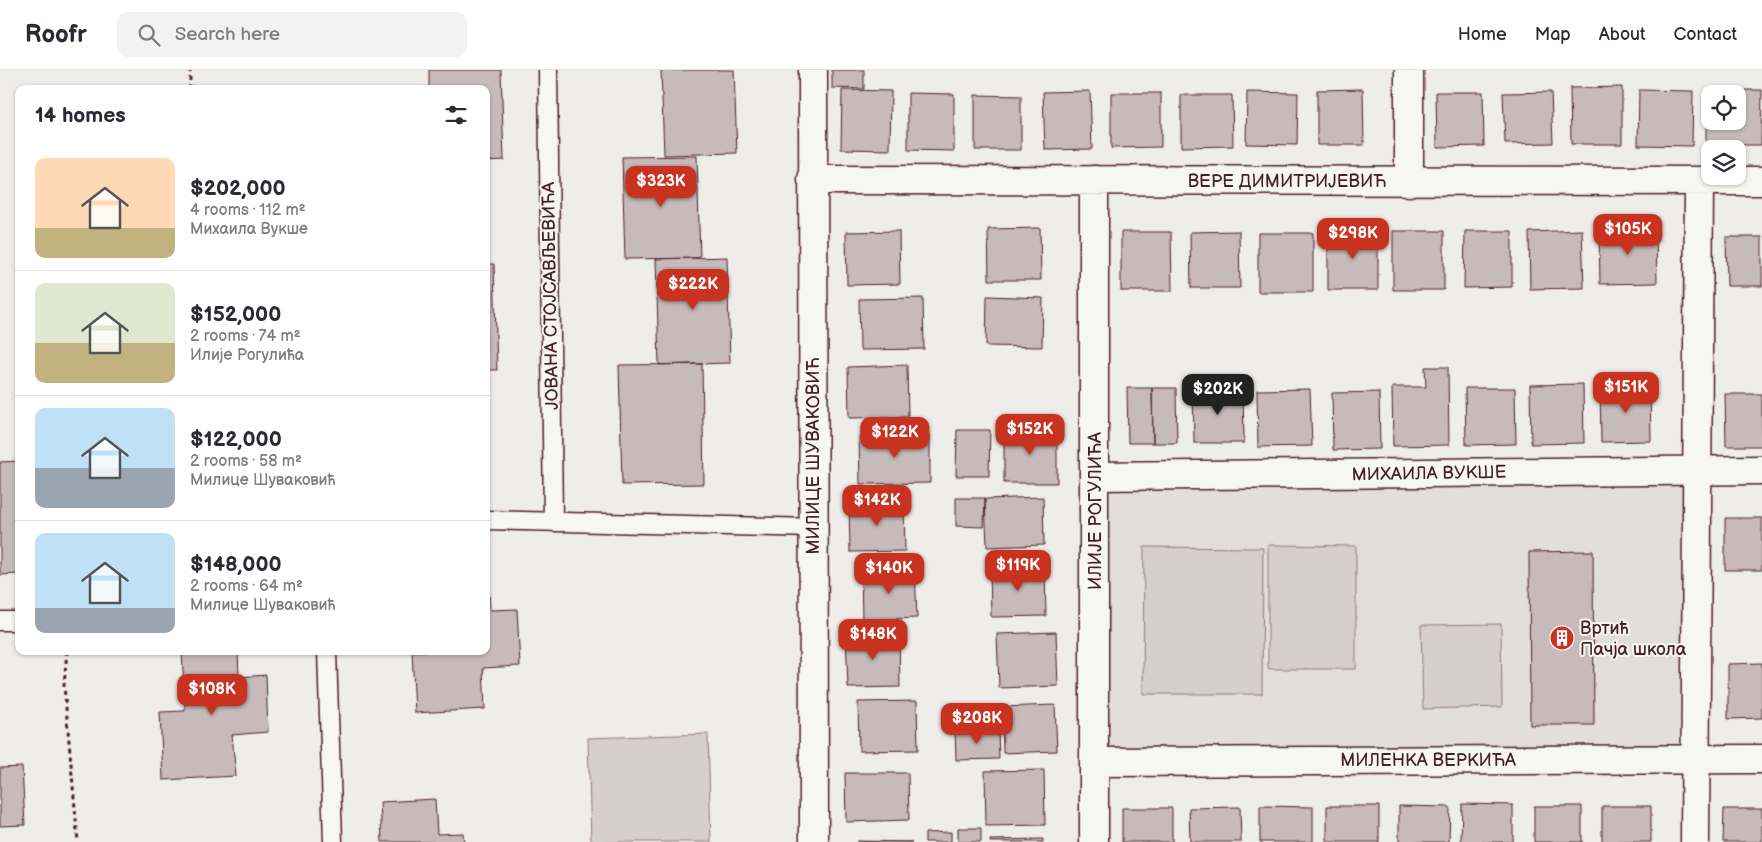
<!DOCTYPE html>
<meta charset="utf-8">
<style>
body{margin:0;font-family:"Balsamiq Sans",sans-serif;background:#f2f2f3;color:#2b2b33;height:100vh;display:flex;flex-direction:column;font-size:19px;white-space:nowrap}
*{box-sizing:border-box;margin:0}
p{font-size:16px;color:#7c7c81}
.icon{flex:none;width:28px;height:28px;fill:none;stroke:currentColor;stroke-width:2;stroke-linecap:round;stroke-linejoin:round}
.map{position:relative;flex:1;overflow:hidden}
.details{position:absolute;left:15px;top:15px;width:475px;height:570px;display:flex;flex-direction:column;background:#fff;border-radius:10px;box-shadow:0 1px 4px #0004}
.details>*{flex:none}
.controls{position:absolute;left:1701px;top:15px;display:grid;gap:10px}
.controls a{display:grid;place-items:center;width:45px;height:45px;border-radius:10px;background:#fff;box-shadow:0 1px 4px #0004;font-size:25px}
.price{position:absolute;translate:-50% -42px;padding:0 11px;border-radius:10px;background:#c8321e;color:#fff;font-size:16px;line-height:32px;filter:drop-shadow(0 1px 2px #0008)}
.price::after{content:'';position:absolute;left:50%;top:30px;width:15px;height:11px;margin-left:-8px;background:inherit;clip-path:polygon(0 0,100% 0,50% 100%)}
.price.active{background:#222;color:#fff}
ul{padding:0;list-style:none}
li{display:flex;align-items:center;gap:15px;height:125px;padding:0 20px}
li+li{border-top:1px solid #e1e1e2}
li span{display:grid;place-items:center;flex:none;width:140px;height:100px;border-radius:10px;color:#555}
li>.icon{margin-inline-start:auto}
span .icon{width:60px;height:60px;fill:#fffc;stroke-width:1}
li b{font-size:21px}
h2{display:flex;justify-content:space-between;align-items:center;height:60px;padding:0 20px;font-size:21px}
header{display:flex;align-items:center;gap:30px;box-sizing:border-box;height:70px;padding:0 25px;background:#fff;border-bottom:1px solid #e1e1e2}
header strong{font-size:24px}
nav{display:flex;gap:28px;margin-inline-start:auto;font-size:18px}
.search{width:350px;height:45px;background:#f2f2f3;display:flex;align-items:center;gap:12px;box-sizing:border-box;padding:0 18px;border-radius:10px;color:#7c7c81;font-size:19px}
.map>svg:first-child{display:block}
.built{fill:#e3dedc}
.green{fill:#d7cfce;stroke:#90777c}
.building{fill:#c6babb;stroke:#4a1f2b;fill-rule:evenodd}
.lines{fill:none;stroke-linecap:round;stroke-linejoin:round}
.service-casing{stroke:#4a1f2b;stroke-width:21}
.minor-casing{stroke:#4a1f2b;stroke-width:31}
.tertiary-casing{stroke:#4a1f2b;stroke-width:31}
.path{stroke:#4a1f2b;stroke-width:3;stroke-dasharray:4 4;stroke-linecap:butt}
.service{stroke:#f6f6f2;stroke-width:18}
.minor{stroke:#f6f6f2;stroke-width:28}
.tertiary{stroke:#f6f6f2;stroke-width:28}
.labels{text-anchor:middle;stroke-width:4;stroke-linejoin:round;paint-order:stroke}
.street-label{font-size:18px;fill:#4a1f2b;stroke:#f6f6f2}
.poi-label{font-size:18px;fill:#4a1f2b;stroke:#f6f6f2;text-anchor:start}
</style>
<header>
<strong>Roofr</strong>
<div class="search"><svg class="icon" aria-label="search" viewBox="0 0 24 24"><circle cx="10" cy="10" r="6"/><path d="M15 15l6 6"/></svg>Search here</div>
<nav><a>Home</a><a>Map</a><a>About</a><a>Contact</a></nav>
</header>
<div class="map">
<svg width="1762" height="772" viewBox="0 0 1762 772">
<rect width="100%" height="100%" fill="#efedea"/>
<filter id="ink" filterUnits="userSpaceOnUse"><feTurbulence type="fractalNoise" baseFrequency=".02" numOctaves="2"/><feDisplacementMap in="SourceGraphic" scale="10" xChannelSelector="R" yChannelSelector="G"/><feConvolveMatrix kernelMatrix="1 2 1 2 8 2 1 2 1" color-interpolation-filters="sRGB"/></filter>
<g filter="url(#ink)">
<path class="built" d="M1697,400L1696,689L1094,692L1095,406Z"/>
<path class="green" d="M1268,475L1356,476V599H1268Z
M1144,477L1263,478L1262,624H1143Z
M1501,554L1502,637L1423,639L1421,555Z
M708,664L711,772H591L588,668Z"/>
<path class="building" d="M429,0H501L504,90L486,91V19H429Z
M661,0H734L737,83L664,85Z
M832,0H864V19L832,18Z
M1622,17V74H1571L1570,18Z
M1363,19L1364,75H1317V20Z
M842,20L891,21L890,80L841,79Z
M1639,20L1693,21L1692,76L1638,75Z
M1706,20H1762L1761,75H1706ZM1710,24H1738V51H1710Z
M1090,21L1092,79L1045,80L1043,22Z
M1247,22L1298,23L1297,75L1246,74Z
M1436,22H1483L1484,76L1437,77Z
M1551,22L1553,73L1505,74L1503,23Z
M908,23L954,24V81L908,80Z
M1111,23H1161V77L1111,78Z
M975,25L1021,26V80H975Z
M1181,25H1232L1233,76L1181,77Z
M697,86L700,188L625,189L622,87Z
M1040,158L1041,210H989L988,159Z
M1656,159L1657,213L1600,214L1599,160Z
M1328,160H1378V220H1328Z
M1582,160L1584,218L1530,219L1529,162Z
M899,161L900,214L847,215L846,162Z
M1239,161L1240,218H1191L1190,162Z
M1393,161H1444V220H1393Z
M1465,161H1512V217L1464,218Z
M1121,162H1171L1172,221H1121Z
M1258,163H1313V222H1258Z
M1726,167H1762V216H1727Z
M727,187L730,293L659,295L656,189Z
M486,194H494L497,300H486Z
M987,226L1043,228L1042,277L986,276Z
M923,228L924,279L860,280L859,229Z
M702,294L704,414L622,415L619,295Z
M907,295L908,347L849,348L848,297Z
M1425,297H1448L1449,375L1393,376L1392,317H1426Z
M1583,314L1584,373L1531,374L1530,315Z
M1650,316L1651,371L1601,372L1600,317Z
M1127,318H1152L1153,373H1128Z
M1152,318H1176L1177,373H1153Z
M1465,318H1515L1516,374L1466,375Z
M1193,319H1243L1244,373H1194Z
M1310,319L1312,376L1258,377L1257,320Z
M1379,322L1380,379L1333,380L1332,323Z
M1725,324H1762V376H1726Z
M957,360H990L989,406H956Z
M1004,360H1057V413H1004Z
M930,365V413L860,414L859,366Z
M19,391V504L0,505V392Z
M1043,427L1044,475L987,477L985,429Z
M956,428H985L984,457L956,456Z
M904,431L905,481L850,482L849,432Z
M1725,448H1762V500H1725Z
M1593,481L1594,655H1530L1529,482Z
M1045,496L1046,546L991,547L990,497Z
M915,500L917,548L862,550L861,502Z
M486,505H488L490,540L517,539L520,596L483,598L485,639L415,643L412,581H486Z
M1056,562L1058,616L999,618L997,564Z
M899,565L900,617L848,618L846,566Z
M182,581H238L239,607L266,605L268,662L232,665L236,706L163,710L160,642L185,641Z
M1762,593V648L1728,649V594Z
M917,631L918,680L859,681L858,632Z
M1055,635L1057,681L1003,683L1002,637Z
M998,659L999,689L956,690L955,660Z
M22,697L25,755L0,756V698Z
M1044,700L1045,755L986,756L985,701Z
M845,703H908L909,750L846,752Z
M435,729L437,764L463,763L464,772H382L380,732Z
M1462,734L1513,735V772H1461Z
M1260,736L1313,737V772H1260Z
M1327,736H1379V772H1327Z
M1399,736L1450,737L1449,772H1399Z
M1534,736H1582V772H1534Z
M1602,736H1651V772H1602Z
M1240,737L1241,772H1190L1189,738Z
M1122,738H1172V772H1122Z
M1724,739H1762V772H1723Z
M958,758H981V772H958Z
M951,762V772H925V763Z
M1043,769V772H990V770Z
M857,771L912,772H857Z"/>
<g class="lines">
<defs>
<path id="service" d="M548,0L553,452
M486,450L813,458
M0,551H19
M327,581L333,772"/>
<path id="minor" d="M812,110L1762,111
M1409,112V0
M1095,406L1762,400
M1094,692L1762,689
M1094,772V110
M1695,772L1699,112"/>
<path id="tertiary" d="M813,0L814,772"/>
</defs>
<use href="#service" class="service-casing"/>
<use href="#minor" class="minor-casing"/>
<use href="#tertiary" class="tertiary-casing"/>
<path class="path" d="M190,19V0
M67,581L64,615L78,772"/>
<use href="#service" class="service"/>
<use href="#minor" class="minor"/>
<use href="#tertiary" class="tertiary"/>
</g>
</g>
<defs>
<symbol id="building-disc" viewBox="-11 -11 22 22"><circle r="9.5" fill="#c8321e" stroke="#f6f6f2"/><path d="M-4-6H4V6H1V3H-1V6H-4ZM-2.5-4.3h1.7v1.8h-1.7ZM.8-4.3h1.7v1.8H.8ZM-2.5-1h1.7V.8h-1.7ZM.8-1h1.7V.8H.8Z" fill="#fff"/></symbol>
</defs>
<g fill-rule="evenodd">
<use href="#building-disc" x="1548" y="554" width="28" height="28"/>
</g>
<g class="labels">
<g class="street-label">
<text x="1287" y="117">ВЕРЕ ДИМИТРИЈЕВИЋ</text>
<text transform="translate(550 226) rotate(-91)" y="6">ЈОВАНА СТОЈСАВЉЕВИЋА</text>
<text transform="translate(813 386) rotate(-90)" y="6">МИЛИЦЕ ШУВАКОВИЋ</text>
<text transform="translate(1429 403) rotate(-1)" y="6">МИХАИЛА ВУКШЕ</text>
<text transform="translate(1095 441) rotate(-90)" y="6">ИЛИЈЕ РОГУЛИЋА</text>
<text x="1428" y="696">МИЛЕНКА ВЕРКИЋА</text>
</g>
<g class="poi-label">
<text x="1580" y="564">Вртић<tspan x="1580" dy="21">Пачја школа</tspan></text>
</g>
</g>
</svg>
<div class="controls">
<a><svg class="icon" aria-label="locate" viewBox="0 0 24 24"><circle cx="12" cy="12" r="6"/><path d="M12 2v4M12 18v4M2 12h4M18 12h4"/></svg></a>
<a><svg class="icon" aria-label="layers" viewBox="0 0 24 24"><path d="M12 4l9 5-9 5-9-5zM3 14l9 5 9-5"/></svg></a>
</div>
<b class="price" style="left:661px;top:138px">$323K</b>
<b class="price" style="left:1628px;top:186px">$105K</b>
<b class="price" style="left:1353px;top:190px">$298K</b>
<b class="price" style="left:693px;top:241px">$222K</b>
<b class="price" style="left:1626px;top:344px">$151K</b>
<b class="price active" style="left:1218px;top:346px">$202K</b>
<b class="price" style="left:1030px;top:386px">$152K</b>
<b class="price" style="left:895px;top:389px">$122K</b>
<b class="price" style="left:877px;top:457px">$142K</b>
<b class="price" style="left:1018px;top:522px">$119K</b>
<b class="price" style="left:889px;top:525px">$140K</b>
<b class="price" style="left:873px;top:591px">$148K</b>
<b class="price" style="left:212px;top:646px">$108K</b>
<b class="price" style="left:977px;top:675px">$208K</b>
<section class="details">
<h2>14 homes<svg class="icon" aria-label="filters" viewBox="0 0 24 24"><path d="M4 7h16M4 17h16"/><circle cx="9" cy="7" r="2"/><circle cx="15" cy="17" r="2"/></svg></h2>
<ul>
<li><span style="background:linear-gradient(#ffd9b3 70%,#c2b280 0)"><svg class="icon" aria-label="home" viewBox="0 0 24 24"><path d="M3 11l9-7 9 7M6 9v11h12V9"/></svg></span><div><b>$202,000</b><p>4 rooms · 112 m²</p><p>Михаила Вукше</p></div></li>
<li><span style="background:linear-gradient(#dfe7d0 60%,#c2b280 0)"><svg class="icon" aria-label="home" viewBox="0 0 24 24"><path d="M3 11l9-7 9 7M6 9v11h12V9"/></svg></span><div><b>$152,000</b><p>2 rooms · 74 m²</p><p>Илије Рогулића</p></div></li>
<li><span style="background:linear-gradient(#bfe0f5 60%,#9aa5b1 0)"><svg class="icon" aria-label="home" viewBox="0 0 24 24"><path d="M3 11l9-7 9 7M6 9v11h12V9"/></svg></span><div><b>$122,000</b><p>2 rooms · 58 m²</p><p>Милице Шуваковић</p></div></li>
<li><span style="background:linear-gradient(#bfe0f5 75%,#9aa5b1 0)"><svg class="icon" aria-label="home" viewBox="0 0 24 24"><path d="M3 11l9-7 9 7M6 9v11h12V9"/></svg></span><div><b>$148,000</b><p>2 rooms · 64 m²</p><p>Милице Шуваковић</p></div></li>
</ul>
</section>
</div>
